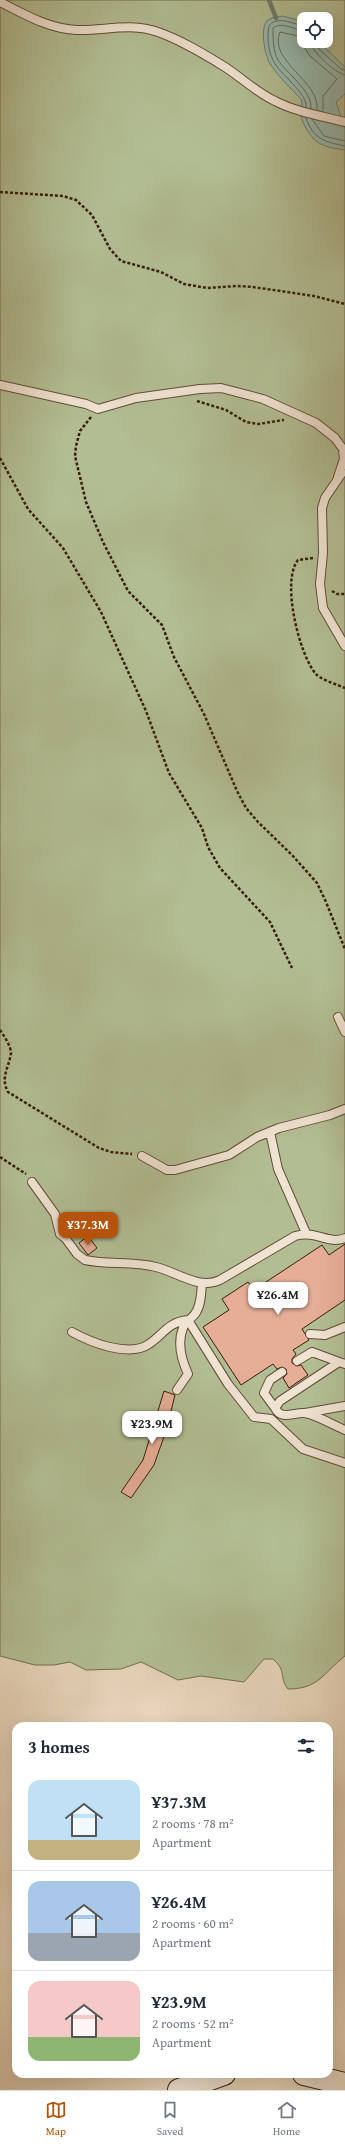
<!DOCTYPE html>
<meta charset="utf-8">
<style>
body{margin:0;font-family:"Gentium Book Plus",serif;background:#f2f2f3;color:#1f2937;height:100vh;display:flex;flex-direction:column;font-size:15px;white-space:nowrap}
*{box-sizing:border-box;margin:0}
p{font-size:13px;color:#747a83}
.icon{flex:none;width:22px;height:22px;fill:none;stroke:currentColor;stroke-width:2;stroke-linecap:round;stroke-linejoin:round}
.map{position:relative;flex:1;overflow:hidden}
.drawer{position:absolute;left:12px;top:1722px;width:321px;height:356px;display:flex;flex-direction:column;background:#fff;border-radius:12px;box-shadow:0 4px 16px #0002}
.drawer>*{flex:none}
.tools{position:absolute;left:297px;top:12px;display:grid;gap:8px}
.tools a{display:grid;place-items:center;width:36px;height:36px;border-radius:8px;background:#fff;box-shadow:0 4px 16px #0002;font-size:20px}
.price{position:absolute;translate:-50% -34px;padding:0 9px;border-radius:8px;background:#fff;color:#222;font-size:13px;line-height:26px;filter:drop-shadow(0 1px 2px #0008)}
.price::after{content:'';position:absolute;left:50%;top:24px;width:12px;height:9px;margin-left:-6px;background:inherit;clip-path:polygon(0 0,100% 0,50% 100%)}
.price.on{background:#b45309;color:#fff}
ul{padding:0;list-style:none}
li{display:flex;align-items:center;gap:12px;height:100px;padding:0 16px}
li+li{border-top:1px solid #e0e1e3}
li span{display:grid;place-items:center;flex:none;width:112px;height:80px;border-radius:12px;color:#555}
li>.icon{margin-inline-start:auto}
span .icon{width:48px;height:48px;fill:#fffc;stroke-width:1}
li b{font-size:17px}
h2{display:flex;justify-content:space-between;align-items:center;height:48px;padding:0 16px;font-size:17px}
.tabs{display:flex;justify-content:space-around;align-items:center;height:56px;border-top:1px solid #e0e1e3;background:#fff;font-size:11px;color:#747a83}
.tabs a{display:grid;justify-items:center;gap:2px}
.tabs .on{color:#b45309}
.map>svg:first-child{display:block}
.green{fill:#b2bd93;stroke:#746e50;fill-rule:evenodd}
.water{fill:#97b8ad;stroke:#717b6d}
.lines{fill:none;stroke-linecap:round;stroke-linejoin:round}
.shore{stroke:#676c5c;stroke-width:1}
.stream{stroke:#717b6d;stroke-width:4.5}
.building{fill:#e6ad97;stroke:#371f0c}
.lane-casing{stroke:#634c38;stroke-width:10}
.secondary-casing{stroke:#371f0c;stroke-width:24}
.path{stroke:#371f0c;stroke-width:2.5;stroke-dasharray:3 2;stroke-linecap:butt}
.lane{stroke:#efe3d2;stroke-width:8}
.secondary{stroke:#efe3d2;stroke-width:22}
</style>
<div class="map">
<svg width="345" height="2090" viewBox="0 0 345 2090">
<rect width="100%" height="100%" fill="#e7d4ba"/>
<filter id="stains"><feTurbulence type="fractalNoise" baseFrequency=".005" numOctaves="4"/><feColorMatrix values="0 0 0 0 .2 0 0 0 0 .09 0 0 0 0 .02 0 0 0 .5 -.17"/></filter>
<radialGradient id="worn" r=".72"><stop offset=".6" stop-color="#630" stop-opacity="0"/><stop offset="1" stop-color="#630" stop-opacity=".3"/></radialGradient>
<path class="green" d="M0,0H345V1656C323,1673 319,1689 288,1689C279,1678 287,1671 273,1659H264L244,1682L201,1676L178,1680L141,1662L121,1669L86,1670L70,1662L54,1665H35L0,1656ZM304,19H326V41H304Z"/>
<path class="water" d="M283,16L304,22V41H318L345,67V94L336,102L345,129V150C338,149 330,148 323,145C313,142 302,125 301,115C301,109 303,105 301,99C290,88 279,77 270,64C265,55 259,28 268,20C272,17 278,17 283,16Z"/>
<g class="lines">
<path class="shore" d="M304,26C293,24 276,15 269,26C267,36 268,51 273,60C279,74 308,93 306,107
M304,31C294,30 282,21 273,28C273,38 273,51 278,60C287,74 313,91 311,109
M310,41C310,50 336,74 345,75
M315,41L319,49L341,69L345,70
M317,110C321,81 268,62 280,32L303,37L305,48L310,56L337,79L323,96V112
M306,118C313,139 325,142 345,146
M312,119L324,136L345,141"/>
<path class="stream" d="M269,0L276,18"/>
</g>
<path class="building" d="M88,1236L97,1248L88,1255L79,1243Z
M345,1244V1300L302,1329L309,1340L293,1350L296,1354L292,1359V1363L297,1366L301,1365L308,1375L289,1388L283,1378L287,1374L286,1369L282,1367L277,1369L273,1364L241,1385L203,1327L229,1310L222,1299L248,1282L253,1288L262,1282L263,1284L322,1245L329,1255Z
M164,1391L175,1395L166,1431L154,1465L131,1498L121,1492L143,1460Z"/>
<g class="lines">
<defs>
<path id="lane" d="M0,2C24,14 49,29 77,30C104,31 130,22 158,32C181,40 204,54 225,67C242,78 257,93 275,101C296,112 322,116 345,122
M0,385L86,404L98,409L136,398L200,389L221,388L263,399L316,423L335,438L343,449L344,459L338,477
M342,473L325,498L322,508L323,553L320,584L323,608L345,646
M338,1017L345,1032
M270,1132L278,1169L306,1233
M142,1156L167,1170H175L229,1155L257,1137L279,1128L330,1115L345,1109
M32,1182L55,1214L60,1234L66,1239L77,1254L85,1260C108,1265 132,1261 156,1267C177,1272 199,1290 220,1280L295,1236C317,1230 328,1245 345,1238
M72,1332C90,1342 129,1358 149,1344C164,1334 168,1322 188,1320L228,1384L254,1417L271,1419L303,1449L345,1463
M310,1334L325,1335L345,1327
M297,1361L312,1352L339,1362
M345,1364L339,1362L280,1401L275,1408C281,1420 293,1413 303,1413C313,1413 335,1426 345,1430
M177,1390L188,1374C182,1361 177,1343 183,1328C185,1322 191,1319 195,1314C201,1306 201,1294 202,1284
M275,1408L264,1393L270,1380L282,1372
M305,1413L345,1406"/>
<path id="secondary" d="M304,2074L345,2084
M179,2090L224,2074"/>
</defs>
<use href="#lane" class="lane-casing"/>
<use href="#secondary" class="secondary-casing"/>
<path class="path" d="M0,192L63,196L76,200L92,215L110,249L121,261L161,272L184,284L207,288L237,286L253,287L314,296L345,304
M197,401L226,410L246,422L258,424L284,420
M91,417L80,431L76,446L75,456L86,502L103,542L128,591L162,625L174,657L204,714L237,791L246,808L258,822L292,855L317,883L326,902L345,949
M0,458L28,509L63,548L101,612L146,711L169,773L202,828L208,847L220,868L270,922L292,968
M313,558L298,560C281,581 299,653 315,673C321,680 336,684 345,688
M332,591L337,594H345
M0,1030C4,1036 11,1046 11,1053C9,1068 0,1077 8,1092L99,1148L111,1152L132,1154
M0,1157L26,1174"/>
<use href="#lane" class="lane"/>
<use href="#secondary" class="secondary"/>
</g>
<rect width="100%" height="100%" filter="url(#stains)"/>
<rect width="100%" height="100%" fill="url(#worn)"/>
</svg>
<div class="tools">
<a><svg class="icon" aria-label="locate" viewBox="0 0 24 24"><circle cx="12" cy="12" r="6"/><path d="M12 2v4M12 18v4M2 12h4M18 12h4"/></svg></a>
</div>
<b class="price on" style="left:88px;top:1246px">¥37.3M</b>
<b class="price" style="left:278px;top:1316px">¥26.4M</b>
<b class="price" style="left:152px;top:1445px">¥23.9M</b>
<section class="drawer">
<h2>3 homes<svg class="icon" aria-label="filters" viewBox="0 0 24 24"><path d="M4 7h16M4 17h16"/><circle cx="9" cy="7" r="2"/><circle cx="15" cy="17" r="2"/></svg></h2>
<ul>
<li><span style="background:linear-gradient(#bfe0f5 75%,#c2b280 0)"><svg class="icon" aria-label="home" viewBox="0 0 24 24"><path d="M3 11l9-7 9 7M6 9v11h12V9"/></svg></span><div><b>¥37.3M</b><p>2 rooms · 78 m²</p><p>Apartment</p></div></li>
<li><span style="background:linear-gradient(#a9c7e8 65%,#9aa5b1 0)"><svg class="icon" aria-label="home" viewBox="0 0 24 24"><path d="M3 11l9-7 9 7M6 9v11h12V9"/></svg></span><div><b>¥26.4M</b><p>2 rooms · 60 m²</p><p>Apartment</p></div></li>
<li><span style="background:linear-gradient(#f6c9c9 70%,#8fb573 0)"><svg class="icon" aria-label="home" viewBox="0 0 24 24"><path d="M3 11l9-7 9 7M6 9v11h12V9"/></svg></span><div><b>¥23.9M</b><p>2 rooms · 52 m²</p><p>Apartment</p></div></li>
</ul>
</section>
</div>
<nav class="tabs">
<a class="on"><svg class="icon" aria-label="map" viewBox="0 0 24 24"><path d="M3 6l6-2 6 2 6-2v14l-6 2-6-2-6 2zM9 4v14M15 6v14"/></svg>Map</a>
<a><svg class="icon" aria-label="saved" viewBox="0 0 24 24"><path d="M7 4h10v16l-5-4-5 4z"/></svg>Saved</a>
<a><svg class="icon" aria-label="home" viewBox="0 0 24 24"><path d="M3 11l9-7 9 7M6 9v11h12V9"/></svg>Home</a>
</nav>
